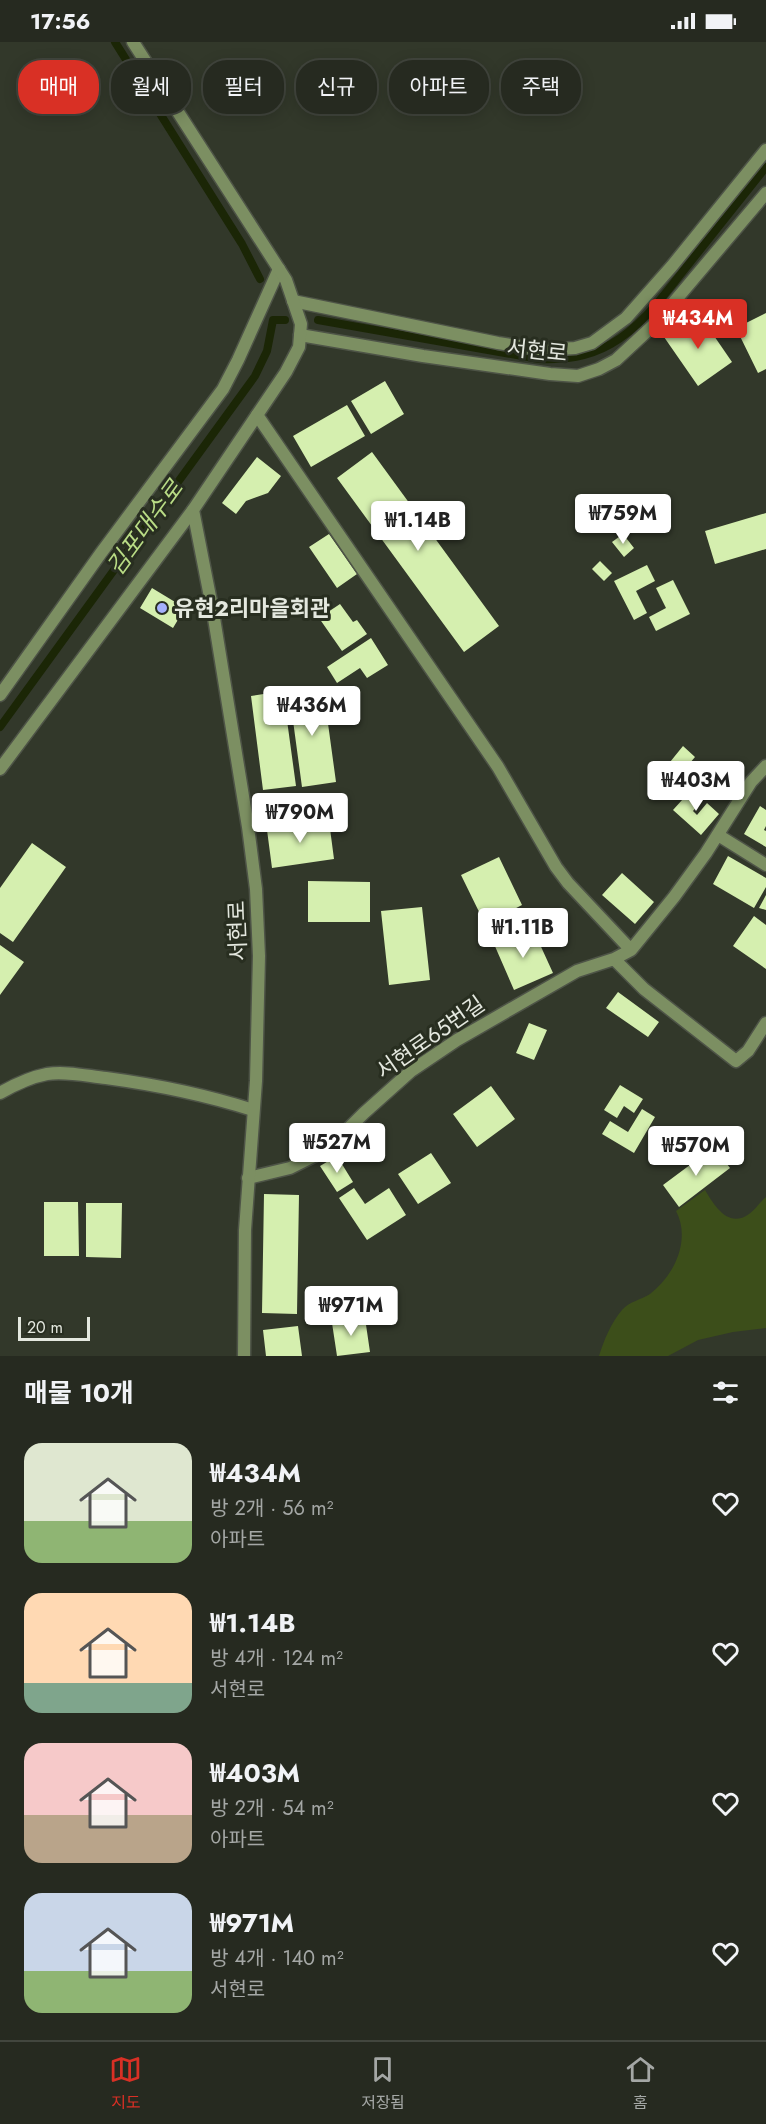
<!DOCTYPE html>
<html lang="ko">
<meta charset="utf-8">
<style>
body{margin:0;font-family:Jost,"Noto Sans KR",sans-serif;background:#32362d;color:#f1f3f6;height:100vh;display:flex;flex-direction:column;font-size:22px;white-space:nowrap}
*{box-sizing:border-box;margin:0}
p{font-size:20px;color:#a4a7a5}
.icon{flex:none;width:33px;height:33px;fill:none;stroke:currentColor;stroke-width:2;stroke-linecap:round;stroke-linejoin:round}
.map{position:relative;height:1314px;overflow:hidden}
.side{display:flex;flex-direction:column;background:#262a20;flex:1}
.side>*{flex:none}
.hud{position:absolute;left:18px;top:18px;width:730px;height:54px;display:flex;gap:12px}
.scale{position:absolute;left:18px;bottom:15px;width:72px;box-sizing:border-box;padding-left:6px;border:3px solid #e4e8df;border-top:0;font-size:16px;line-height:21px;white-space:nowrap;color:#e4e8df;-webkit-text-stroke:4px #282e20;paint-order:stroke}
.price{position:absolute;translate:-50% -51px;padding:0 14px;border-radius:6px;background:#fff;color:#222;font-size:20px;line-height:39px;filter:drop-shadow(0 2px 3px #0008)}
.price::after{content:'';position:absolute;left:50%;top:36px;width:18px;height:14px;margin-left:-9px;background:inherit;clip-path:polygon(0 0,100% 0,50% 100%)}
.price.current{background:#d93025;color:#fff}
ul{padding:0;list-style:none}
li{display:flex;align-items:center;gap:18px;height:150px;padding:0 24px}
li span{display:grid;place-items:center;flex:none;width:168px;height:120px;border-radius:18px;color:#555}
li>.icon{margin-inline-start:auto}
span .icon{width:72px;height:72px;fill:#fffc;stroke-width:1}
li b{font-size:26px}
h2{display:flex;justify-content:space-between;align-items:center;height:72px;padding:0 24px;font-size:26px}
.chip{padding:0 21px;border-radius:24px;background:#262a20;box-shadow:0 3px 15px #0003,0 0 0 2px #42463e;font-size:21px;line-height:54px}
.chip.current{background:#d93025;color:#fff}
.status{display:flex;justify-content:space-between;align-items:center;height:42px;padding:0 30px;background:#262a20;direction:ltr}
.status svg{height:16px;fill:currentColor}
.dock{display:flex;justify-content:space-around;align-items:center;height:84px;border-top:2px solid #42463e;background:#262a20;font-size:16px;color:#a4a7a5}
.dock a{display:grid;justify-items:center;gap:3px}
.dock .current{color:#d93025}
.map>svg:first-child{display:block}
.green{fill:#3c4e1a}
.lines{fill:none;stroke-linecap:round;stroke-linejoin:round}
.stream{stroke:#1b2606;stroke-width:8}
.building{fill:#d5efaf}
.service-casing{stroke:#4e5447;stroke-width:15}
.minor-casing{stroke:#4e5447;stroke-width:15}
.service{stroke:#7c8f62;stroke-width:12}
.minor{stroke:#7c8f62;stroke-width:12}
.poi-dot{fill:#a5b1fc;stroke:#282e20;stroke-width:2}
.labels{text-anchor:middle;stroke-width:6;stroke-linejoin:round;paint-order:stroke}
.street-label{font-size:22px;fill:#e4e8df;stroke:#282e20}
.poi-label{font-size:22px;font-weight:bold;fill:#e4e8df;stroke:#282e20;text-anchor:start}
.water-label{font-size:24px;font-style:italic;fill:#b9dc85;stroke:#282e20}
</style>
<div class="status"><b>17:56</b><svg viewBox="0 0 49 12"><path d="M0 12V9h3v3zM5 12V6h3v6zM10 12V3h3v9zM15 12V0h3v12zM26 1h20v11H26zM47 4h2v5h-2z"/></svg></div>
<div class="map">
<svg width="766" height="1314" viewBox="0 0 766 1314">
<rect width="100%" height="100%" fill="#32382a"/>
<path class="green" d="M705,1148C714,1163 728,1187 749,1172C755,1168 760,1160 766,1155V1286L733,1290L698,1298L668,1314H599C604,1298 611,1281 622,1268C630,1259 641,1258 650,1252C675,1233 691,1197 676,1169Z"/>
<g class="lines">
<path class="stream" d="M115,0L242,202L260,237
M318,278L539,317C565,318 588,315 611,302C642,285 666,250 688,223C714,190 740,158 766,125
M0,685L255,334L267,309L273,278H285"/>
</g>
<path class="building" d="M766,271V327L758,331L736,286Z
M699,272L732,320L698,344L664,295Z
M385,339L404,372L371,392L351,359Z
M347,363L365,394L311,425L293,394Z
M372,410L499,584L464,610L337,436Z
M257,415L281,434L268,451L246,459L236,472L222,461Z
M766,471V507L715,522L705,489Z
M329,492L357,532L337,546L309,505Z
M623,492L634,506L624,515L612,500Z
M600,519L612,531L604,539L592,527Z
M647,523L655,539L636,549L647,571L634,578L614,539Z
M673,538L690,572L656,589L649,575L666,566L656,546Z
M152,546L185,566L173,586L140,566Z
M340,562L353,580L357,578L367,592L342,609L319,576Z
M371,596L388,623L367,636L360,626L337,641L327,625Z
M323,645L336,740L302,745L289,649Z
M283,649L296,744L263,748L251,654Z
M683,704L695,715L678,735L666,725Z
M692,747L703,757L693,769L697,773L707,761L719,772L701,793L673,768Z
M760,764L766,768V784L764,788L766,789V805L744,792Z
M329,779L334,817L272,826L267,788Z
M32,801L66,825L13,900L0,891V846Z
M728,814L766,836V845L754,866L713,842Z
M499,815L522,863L485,882L461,833Z
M622,831L654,860L635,882L602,853Z
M308,839L370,840V880H308Z
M766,853V868L759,866Z
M422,865L430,938L389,943L381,869Z
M754,874L766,883V927L733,904Z
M532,885L553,931L514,948L494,902Z
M0,903L24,920L0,953Z
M618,950L659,980L648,995L606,966Z
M529,981L547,988L534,1018L516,1011Z
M620,1043L643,1057L634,1071L624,1064L617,1076L604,1068Z
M491,1044L515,1077L477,1105L453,1072Z
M642,1067L655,1075L634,1111L602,1092L610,1079L628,1090Z
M714,1105L730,1126L679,1165L663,1143Z
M431,1111L451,1141L418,1162L398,1132Z
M337,1114L353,1140L337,1150L320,1124Z
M354,1146L365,1162L389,1146L406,1173L367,1198L339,1156Z
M264,1152L299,1153L297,1272L262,1271Z
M44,1160H78L79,1214H44Z
M86,1161H122L121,1216L86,1215Z
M365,1276L370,1310L337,1314L332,1281Z
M298,1284L302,1314H266L263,1288Z"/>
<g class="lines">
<defs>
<path id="service" d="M293,259L498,301L544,308L575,306L592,301L626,276L672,224L766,108
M300,293L423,314L550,332L578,334L599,327L616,318L658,279L766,151
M257,373L498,725L556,825L568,841L631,908
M0,653L101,511L223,347L238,318L279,227
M0,727L193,468
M718,793L766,823
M614,917L644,947L736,1019L748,1009L766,981
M0,1051C14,1043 31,1035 47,1032C66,1029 87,1034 106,1036C158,1043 203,1052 253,1068
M248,1136L290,1126L318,1112L343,1092L364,1071L411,1029L457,998L577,929L614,917L631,908L674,855L706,811L751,740L766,724"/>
<path id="minor" d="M133,0L286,238L301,282L299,305L286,330L193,468L213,570L248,785L256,847L259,914L256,1039L245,1188L244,1314"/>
</defs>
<use href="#service" class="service-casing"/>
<use href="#minor" class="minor-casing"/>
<use href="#service" class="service"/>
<use href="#minor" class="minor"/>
</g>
<circle class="poi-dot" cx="162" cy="566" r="6"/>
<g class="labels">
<g class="street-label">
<text transform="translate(537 308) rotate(6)" y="8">서현로</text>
<text transform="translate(237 889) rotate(-92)" y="8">서현로</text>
<text transform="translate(430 995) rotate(-35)" y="8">서현로65번길</text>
</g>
<g class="poi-label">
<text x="174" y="574">유현2리마을회관</text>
</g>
<g class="water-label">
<text transform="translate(145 486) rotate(-54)" y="8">김포대수로</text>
</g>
</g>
</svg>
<div class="scale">20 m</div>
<b class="price current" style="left:698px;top:308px">₩434M</b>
<b class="price" style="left:623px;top:503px">₩759M</b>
<b class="price" style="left:418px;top:510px">₩1.14B</b>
<b class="price" style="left:312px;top:695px">₩436M</b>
<b class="price" style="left:696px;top:770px">₩403M</b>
<b class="price" style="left:300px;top:802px">₩790M</b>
<b class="price" style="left:523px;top:917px">₩1.11B</b>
<b class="price" style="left:337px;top:1132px">₩527M</b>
<b class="price" style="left:696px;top:1135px">₩570M</b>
<b class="price" style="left:351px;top:1295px">₩971M</b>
<div class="hud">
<a class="chip current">매매</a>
<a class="chip">월세</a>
<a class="chip">필터</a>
<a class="chip">신규</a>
<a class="chip">아파트</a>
<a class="chip">주택</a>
</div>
</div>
<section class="side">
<h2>매물 10개<svg class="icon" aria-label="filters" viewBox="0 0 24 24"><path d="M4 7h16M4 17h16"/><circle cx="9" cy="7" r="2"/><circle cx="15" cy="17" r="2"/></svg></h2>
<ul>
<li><span style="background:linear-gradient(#dfe7d0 65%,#8fb573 0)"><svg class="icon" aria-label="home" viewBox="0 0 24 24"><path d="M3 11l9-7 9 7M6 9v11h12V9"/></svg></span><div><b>₩434M</b><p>방 2개 · 56 m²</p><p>아파트</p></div><svg class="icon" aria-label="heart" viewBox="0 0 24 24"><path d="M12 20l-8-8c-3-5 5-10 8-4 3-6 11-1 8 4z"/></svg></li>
<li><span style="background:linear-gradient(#ffd9b3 75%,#7fa58c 0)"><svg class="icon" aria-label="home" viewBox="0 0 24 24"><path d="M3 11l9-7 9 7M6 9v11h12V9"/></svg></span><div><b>₩1.14B</b><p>방 4개 · 124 m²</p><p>서현로</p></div><svg class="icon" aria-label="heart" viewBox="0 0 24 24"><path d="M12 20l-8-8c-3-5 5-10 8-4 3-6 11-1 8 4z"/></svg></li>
<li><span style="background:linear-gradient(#f6c9c9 60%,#b9a48a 0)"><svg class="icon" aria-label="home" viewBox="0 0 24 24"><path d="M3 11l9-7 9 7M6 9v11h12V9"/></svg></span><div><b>₩403M</b><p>방 2개 · 54 m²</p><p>아파트</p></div><svg class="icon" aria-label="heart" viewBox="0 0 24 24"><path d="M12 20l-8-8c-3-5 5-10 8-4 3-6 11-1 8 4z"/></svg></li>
<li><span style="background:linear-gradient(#c9d6e8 65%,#8fb573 0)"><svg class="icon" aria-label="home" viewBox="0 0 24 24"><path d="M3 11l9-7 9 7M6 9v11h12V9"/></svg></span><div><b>₩971M</b><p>방 4개 · 140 m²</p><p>서현로</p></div><svg class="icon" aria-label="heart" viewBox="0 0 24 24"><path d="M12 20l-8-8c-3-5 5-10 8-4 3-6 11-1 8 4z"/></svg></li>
</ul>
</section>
<nav class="dock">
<a class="current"><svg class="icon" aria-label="map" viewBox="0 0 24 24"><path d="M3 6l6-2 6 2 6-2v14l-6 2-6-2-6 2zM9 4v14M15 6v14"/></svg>지도</a>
<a><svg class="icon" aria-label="saved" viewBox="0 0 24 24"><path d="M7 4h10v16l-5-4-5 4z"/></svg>저장됨</a>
<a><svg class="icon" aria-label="home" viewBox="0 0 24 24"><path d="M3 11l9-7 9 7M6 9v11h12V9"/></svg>홈</a>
</nav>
